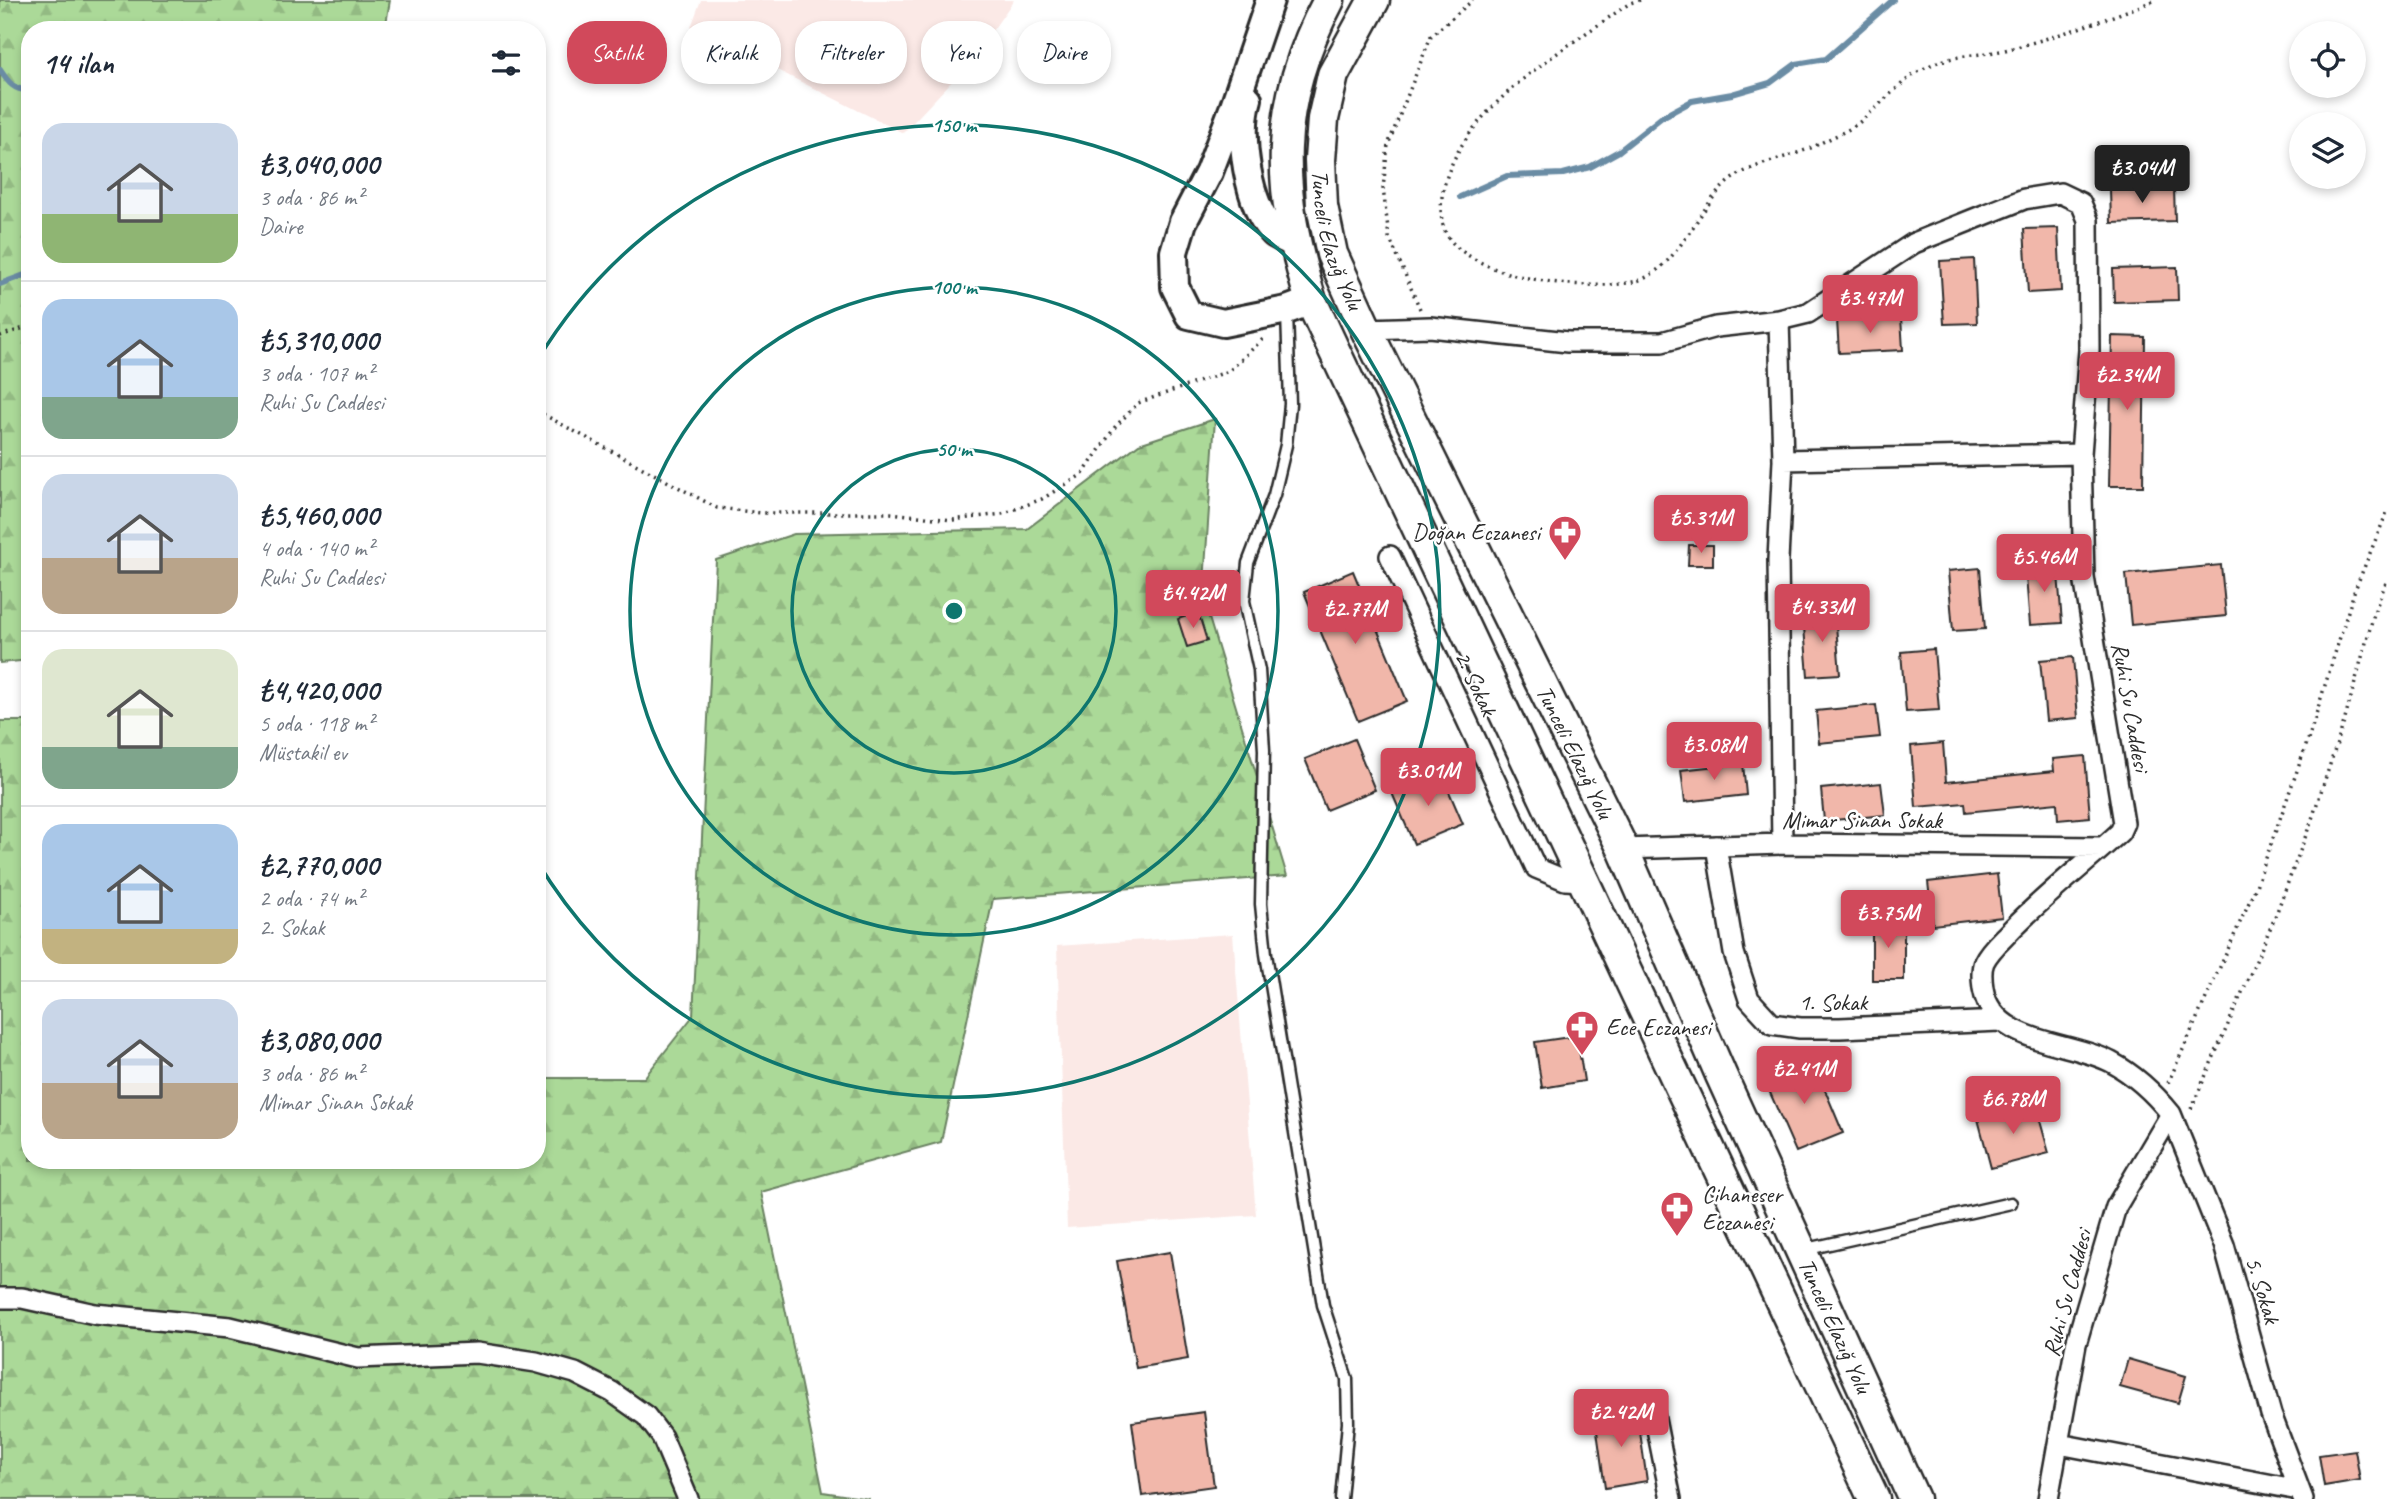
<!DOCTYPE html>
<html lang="tr">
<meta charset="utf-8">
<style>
body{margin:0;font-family:Caveat,sans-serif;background:#f2f2f3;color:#1f2937;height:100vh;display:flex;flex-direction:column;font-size:26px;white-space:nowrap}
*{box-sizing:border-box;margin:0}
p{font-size:23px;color:#747a83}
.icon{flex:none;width:38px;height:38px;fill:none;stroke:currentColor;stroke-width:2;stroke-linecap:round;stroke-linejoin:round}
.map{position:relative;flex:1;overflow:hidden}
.drawer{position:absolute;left:21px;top:21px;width:525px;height:1148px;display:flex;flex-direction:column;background:#fff;border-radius:28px;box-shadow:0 4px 10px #0003}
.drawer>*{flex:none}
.guide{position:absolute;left:567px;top:21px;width:665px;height:63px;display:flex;gap:14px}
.fabs{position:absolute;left:2289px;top:21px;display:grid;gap:14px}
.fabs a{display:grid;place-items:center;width:77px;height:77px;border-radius:50%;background:#fff;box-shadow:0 4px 10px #0003;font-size:35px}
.price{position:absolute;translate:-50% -60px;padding:0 16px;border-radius:7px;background:#d1495b;color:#fff;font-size:23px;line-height:46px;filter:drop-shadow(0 2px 4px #0008)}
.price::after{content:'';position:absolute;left:50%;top:42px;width:21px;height:16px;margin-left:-10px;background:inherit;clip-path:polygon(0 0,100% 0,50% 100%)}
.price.selected{background:#222;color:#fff}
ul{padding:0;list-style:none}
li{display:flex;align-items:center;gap:21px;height:175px;padding:0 21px}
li+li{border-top:2px solid #e0e1e3}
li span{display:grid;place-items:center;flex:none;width:196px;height:140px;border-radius:21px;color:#555}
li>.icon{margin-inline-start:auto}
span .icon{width:84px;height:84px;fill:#fffc;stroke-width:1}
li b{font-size:30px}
h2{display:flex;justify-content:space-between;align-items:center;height:84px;padding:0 21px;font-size:30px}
.tag{padding:0 24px;border-radius:28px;background:#fff;box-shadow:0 4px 10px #0003;font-size:24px;line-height:63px}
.tag.selected{background:#d1495b;color:#fff}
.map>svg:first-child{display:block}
.built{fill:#fbe9e6}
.forest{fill:url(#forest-firs);stroke:#6b8262;stroke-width:2}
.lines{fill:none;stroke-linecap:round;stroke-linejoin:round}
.stream{stroke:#6b8ca4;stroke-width:6}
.building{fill:#f1b7aa;stroke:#2b2b2b;stroke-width:2}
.lane-casing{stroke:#2b2b2b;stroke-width:15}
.street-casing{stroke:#2b2b2b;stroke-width:24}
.secondary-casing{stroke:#2b2b2b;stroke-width:32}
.primary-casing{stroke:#2b2b2b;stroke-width:35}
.path{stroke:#2b2b2b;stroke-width:3.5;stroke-dasharray:2 5;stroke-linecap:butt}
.lane{stroke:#fff;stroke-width:10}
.street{stroke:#fff;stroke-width:19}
.secondary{stroke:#fff;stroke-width:26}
.primary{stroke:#fff;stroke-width:30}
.ring{fill:none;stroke:#0f766e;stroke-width:3.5}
.labels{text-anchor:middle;stroke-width:5;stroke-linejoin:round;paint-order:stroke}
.street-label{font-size:24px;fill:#2b2b2b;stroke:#fff}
.poi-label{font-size:24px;fill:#2b2b2b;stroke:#fff;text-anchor:start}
.centre{fill:#0f766e;stroke:#fff;stroke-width:3.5}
.ring-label{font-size:21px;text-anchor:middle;font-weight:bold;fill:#0f766e;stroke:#fff;stroke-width:5;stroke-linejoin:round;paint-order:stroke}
</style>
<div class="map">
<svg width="2387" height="1499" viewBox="0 0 2387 1499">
<defs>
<pattern id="forest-firs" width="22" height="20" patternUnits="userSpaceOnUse" patternTransform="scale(1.75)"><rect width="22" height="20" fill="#abd998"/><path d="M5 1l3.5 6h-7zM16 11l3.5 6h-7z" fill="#93ba83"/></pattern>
</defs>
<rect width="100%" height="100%" fill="#fff"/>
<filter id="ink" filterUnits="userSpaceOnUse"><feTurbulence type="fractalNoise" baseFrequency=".0143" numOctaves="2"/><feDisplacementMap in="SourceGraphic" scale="14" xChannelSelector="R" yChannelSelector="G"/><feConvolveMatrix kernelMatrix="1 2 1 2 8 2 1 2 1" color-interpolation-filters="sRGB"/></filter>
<g filter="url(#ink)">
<path class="built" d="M701,0H1014L971,61L903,133L691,27Z
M1233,934L1256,1215L1067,1228L1057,946Z"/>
<path class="forest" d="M0,0H390L385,30H30V660L0,663Z
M1215,419L1203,598L1287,876L993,899L941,1142L761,1192L823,1492L869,1499H0V721H30V1160H537V1078H644L693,1016L716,560L794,534L1027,529L1139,444Z"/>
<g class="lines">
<path class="stream" d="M0,70C8,82 14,91 30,90
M1460,197L1507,176L1563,174L1590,167L1619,151L1662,117L1692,101L1732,94L1770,83L1796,64L1826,59L1893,0
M0,284L30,273"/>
</g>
<path class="building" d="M2174,188L2175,221L2111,223L2110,189Z
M2058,228L2061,291L2028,293L2024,229Z
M1974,259L1977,323L1944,324L1940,261Z
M2177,267L2178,300L2114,302L2113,269Z
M1901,317L1903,350L1839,353L1837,320Z
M2112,336L2145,337L2143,486H2109Z
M1689,545H1713V565H1688Z
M2057,562L2062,623L2030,625L2025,565Z
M2221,565L2226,616L2131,625L2126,574Z
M1980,568L1985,629L1953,631L1948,571Z
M1353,571L1407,701L1358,721L1304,592Z
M1198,612L1207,641L1187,647L1178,619Z
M1835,613L1840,674L1808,676L1803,615Z
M1934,649L1939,710L1906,712L1901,652Z
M2073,657L2078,718L2046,721L2040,660Z
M1876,705L1880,737L1819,743L1816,711Z
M1354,739L1375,790L1326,810L1305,759Z
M1943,743L1946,782L2054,771L2053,759L2085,756L2090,817L2058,820L2057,803L1966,812L1965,803L1916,807L1911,746Z
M1743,763L1746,795L1685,802L1681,770Z
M1441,773L1463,824L1414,844L1392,793Z
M1881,783L1885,815L1824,821L1821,789Z
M1997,874L2002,917L1933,925L1928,882Z
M1872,919H1904V980H1872Z
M1577,1036L1584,1081L1542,1088L1535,1042Z
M1812,1059L1843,1133L1796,1152L1764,1079Z
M2035,1103L2049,1153L1991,1168L1978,1119Z
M1170,1252L1188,1359L1136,1368L1117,1261Z
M2128,1359L2186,1376L2178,1403L2120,1387Z
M1637,1411L1647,1481L1605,1488L1595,1417Z
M1204,1412L1214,1486L1142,1496L1132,1422Z
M2355,1450L2360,1480L2324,1486L2319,1455Z"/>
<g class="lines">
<defs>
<path id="lane" d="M1287,313L1290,404L1286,445L1274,495L1248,563L1244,601L1259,670L1264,750L1261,904L1266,954L1323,1305L1347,1379L1348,1423L1341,1499
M1803,1250L2011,1203"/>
<path id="street" d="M1779,320L1783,460L1778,560L1782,844
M1366,329L1430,327L1568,342H1662L1716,327L1779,320L1808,313L1914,243L2024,199L2060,193L2081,203L2088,220L2089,350L2081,454L2084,577L2124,823L2120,832C2084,865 2046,894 2012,929C2003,939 1990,949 1984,962C1981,969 1982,981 1983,988C1992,1045 2070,1040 2111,1062C2133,1074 2155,1094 2171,1114L2224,1245L2271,1414L2303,1499
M1783,460L2081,454
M1390,556L1536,868L1565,880L1584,881
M1716,846L1734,953L1749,999L1772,1024L1800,1028H1840L2000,1021
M1623,849L1782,844L2102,847
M0,1298H22L95,1314L230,1327L358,1358L477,1353L536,1362L575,1373L612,1392L646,1416L662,1437L688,1499
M1653,1409L1671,1499
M2059,1444L2299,1490
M2048,1499L2076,1344L2116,1207L2171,1114"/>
<path id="secondary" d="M1270,0L1233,109L1209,172L1183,222L1174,252L1175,287L1189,315L1223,323L1287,310L1311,301
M1248,99C1237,133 1248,207 1274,233C1279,237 1288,240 1293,243"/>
<g id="primary">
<path d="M1329,0C1272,107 1277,189 1311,301L1874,1499"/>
<path id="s1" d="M1374,0L1333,75L1323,119L1320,160L1322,206L1332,254L1366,329L1623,849L1721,1075L1914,1499"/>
</g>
</defs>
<use href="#lane" class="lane-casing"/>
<use href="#street" class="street-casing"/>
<use href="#secondary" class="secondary-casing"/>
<use href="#primary" class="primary-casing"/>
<path class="path" d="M1640,0L1630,3C1564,50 1455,110 1442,197C1437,235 1453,249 1486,265C1523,282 1597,291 1637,281C1678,269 1698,207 1728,182C1753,162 1789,159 1817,145C1831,137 1850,131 1862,120C1886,100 1906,74 1938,62C1959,55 1983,55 2005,50C2057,37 2106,19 2156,0
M1420,309L1389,237L1383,188L1388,145L1431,36L1473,0
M0,336L30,326
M537,411L717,508L762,513H891L952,520L1002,514L1042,499L1083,474L1115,427L1138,403L1229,371L1263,339
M2168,1083L2255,889L2308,740L2354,592L2387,512
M2191,1109L2273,922L2311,822L2345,719L2375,610L2387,580"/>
<use href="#lane" class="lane"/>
<use href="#street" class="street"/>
<use href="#secondary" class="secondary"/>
<use href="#primary" class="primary"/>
</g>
</g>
<g class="ring">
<circle cx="954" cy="611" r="162"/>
<circle cx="954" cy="611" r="324"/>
<path d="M537 361A486 486 0 1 1 537 861"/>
</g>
<defs>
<symbol id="pharmacy-pin" viewBox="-11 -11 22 30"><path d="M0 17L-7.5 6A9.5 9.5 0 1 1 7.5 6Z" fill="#d1495b" stroke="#fff"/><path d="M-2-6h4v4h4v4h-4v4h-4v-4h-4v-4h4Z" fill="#fff"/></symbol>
</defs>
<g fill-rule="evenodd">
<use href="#pharmacy-pin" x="1546" y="513" width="38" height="52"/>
<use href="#pharmacy-pin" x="1563" y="1008" width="38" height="52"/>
<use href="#pharmacy-pin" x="1658" y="1189" width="38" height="52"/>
</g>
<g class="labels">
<g class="street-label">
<text dy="8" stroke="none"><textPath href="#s1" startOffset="254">Tunceli Elazığ Yolu</textPath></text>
<text transform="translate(1476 683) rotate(65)" y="8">2. Sokak</text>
<text transform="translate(2131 707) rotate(80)" y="8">Ruhi Su Caddesi</text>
<text dy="8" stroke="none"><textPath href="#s1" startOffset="821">Tunceli Elazığ Yolu</textPath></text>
<text x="1862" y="828">Mimar Sinan Sokak</text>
<text x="1833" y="1010">1. Sokak</text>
<text transform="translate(2263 1290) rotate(73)" y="8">5. Sokak</text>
<text transform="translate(2067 1293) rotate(-75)" y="8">Ruhi Su Caddesi</text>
<text dy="8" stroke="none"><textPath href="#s1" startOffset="1451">Tunceli Elazığ Yolu</textPath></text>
</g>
<g class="poi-label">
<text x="1540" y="540" text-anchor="end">Doğan Eczanesi</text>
<text x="1606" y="1035">Ece Eczanesi</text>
<text x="1702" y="1202">Cihaneser<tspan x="1702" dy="28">Eczanesi</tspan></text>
</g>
</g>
<circle cx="954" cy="611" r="10" class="centre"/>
<g class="ring-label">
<text x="954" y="132">150 m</text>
<text x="954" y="294">100 m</text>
<text x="954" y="456">50 m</text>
</g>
</svg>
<div class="fabs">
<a><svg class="icon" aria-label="locate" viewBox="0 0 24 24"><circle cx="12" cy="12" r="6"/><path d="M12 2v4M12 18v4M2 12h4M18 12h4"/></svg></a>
<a><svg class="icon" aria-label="layers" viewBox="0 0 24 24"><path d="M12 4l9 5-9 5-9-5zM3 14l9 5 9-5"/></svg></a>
</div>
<b class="price selected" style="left:2142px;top:205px">₺3.04M</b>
<b class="price" style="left:1870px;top:335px">₺3.47M</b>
<b class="price" style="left:2127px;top:412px">₺2.34M</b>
<b class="price" style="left:1701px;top:555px">₺5.31M</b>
<b class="price" style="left:2044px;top:594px">₺5.46M</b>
<b class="price" style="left:1193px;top:630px">₺4.42M</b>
<b class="price" style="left:1822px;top:644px">₺4.33M</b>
<b class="price" style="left:1355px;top:646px">₺2.77M</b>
<b class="price" style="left:1714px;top:782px">₺3.08M</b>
<b class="price" style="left:1428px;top:808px">₺3.01M</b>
<b class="price" style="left:1888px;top:950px">₺3.75M</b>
<b class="price" style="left:1804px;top:1106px">₺2.41M</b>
<b class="price" style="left:2013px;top:1136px">₺6.78M</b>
<b class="price" style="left:1621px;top:1449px">₺2.42M</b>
<div class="guide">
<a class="tag selected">Satılık</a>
<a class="tag">Kiralık</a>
<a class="tag">Filtreler</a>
<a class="tag">Yeni</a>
<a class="tag">Daire</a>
</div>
<section class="drawer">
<h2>14 ilan<svg class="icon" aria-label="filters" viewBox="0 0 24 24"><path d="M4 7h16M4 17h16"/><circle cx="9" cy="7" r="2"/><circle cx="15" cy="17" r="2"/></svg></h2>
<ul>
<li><span style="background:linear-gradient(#c9d6e8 65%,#8fb573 0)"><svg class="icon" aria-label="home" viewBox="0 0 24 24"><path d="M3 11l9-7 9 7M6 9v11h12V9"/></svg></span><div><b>₺3,040,000</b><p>3 oda · 86 m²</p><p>Daire</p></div></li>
<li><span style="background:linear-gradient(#a9c7e8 70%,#7fa58c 0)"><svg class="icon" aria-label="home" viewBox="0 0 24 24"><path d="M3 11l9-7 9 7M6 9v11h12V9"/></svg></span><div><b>₺5,310,000</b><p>3 oda · 107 m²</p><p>Ruhi Su Caddesi</p></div></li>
<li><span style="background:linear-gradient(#c9d6e8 60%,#b9a48a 0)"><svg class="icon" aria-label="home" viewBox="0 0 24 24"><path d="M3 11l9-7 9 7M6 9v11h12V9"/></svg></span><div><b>₺5,460,000</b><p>4 oda · 140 m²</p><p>Ruhi Su Caddesi</p></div></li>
<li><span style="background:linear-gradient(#dfe7d0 70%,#7fa58c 0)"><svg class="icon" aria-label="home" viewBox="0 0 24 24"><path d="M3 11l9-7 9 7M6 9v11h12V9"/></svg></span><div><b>₺4,420,000</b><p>5 oda · 118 m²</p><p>Müstakil ev</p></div></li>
<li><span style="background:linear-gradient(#a9c7e8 75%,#c2b280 0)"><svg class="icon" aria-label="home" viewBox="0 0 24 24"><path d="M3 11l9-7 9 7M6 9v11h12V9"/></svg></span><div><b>₺2,770,000</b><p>2 oda · 74 m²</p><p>2. Sokak</p></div></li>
<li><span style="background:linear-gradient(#c9d6e8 60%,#b9a48a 0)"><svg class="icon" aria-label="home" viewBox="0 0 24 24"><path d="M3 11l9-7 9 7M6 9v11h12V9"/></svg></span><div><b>₺3,080,000</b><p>3 oda · 86 m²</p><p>Mimar Sinan Sokak</p></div></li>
</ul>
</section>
</div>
